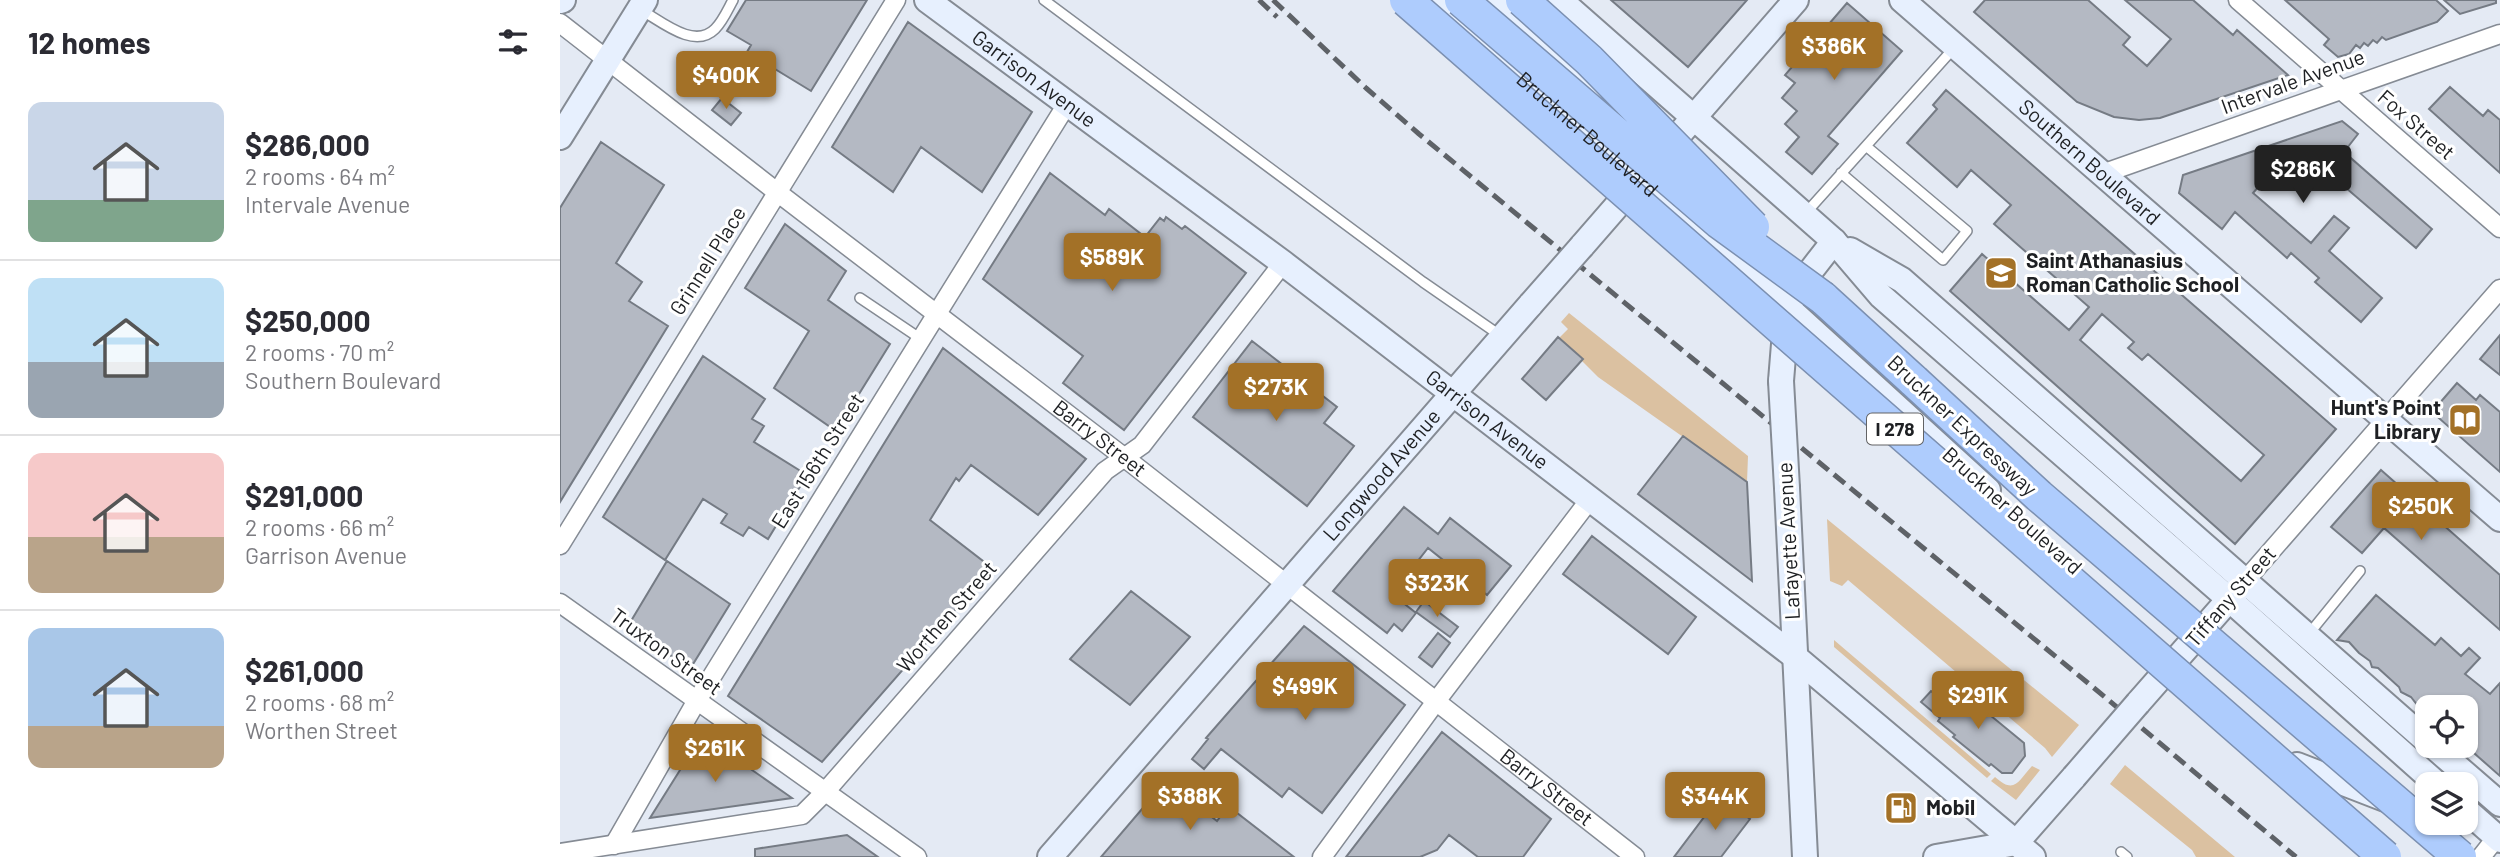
<!DOCTYPE html>
<meta charset="utf-8">
<style>
body{margin:0;font-family:Barlow,sans-serif;background:#f2f2f3;color:#2b2b33;height:100vh;display:flex;flex-direction:column;font-size:26px;white-space:nowrap}
*{box-sizing:border-box;margin:0}
p{font-size:23px;color:#7c7c81}
.icon{flex:none;width:38px;height:38px;fill:none;stroke:currentColor;stroke-width:2;stroke-linecap:round;stroke-linejoin:round}
.map{position:relative;flex:1;overflow:hidden}
.sheet{display:flex;flex-direction:column;background:#fff;width:560px}
.sheet>*{flex:none}
.tools{position:absolute;left:1855px;top:695px;display:grid;gap:14px}
.tools a{display:grid;place-items:center;width:63px;height:63px;border-radius:14px;background:#fff;box-shadow:0 2px 5px #0004;font-size:35px}
.price{position:absolute;translate:-50% -60px;padding:0 16px;border-radius:7px;background:#a37127;color:#fff;font-size:23px;line-height:46px;filter:drop-shadow(0 2px 4px #0008)}
.price::after{content:'';position:absolute;left:50%;top:42px;width:21px;height:16px;margin-left:-10px;background:inherit;clip-path:polygon(0 0,100% 0,50% 100%)}
.price.current{background:#222;color:#fff}
ul{padding:0;list-style:none}
li{display:flex;align-items:center;gap:21px;height:175px;padding:0 28px}
li+li{border-top:2px solid #e1e1e2}
li span{display:grid;place-items:center;flex:none;width:196px;height:140px;border-radius:14px;color:#555}
li>.icon{margin-inline-start:auto}
span .icon{width:84px;height:84px;fill:#fffc;stroke-width:1}
li b{font-size:30px}
h2{display:flex;justify-content:space-between;align-items:center;height:84px;padding:0 28px;font-size:30px}
main{display:flex;flex:1;min-height:0}
.map>svg:first-child{display:block}
.green{fill:#dbc1a1}
.building{fill:#b4b9c3;stroke:#757b84;stroke-width:2;fill-rule:evenodd}
.lines{fill:none;stroke-linecap:round;stroke-linejoin:round}
.lane-casing{stroke:#858b94;stroke-width:12}
.street-casing{stroke:#858b94;stroke-width:21}
.secondary-casing{stroke:#858b94;stroke-width:28}
.highway-casing{stroke:#7c90b1;stroke-width:35}
.lane{stroke:#fff;stroke-width:9}
.street{stroke:#fff;stroke-width:18}
.secondary{stroke:#e7f0fe;stroke-width:24}
.highway{stroke:#aeccfd;stroke-width:32}
.rail{stroke:#5e6267;stroke-width:5;stroke-dasharray:14 7;stroke-linecap:butt}
.secondary-bridge-casing{stroke:#858b94;stroke-width:28;stroke-linecap:butt}
.highway-bridge-casing{stroke:#7c90b1;stroke-width:35;stroke-linecap:butt}
.secondary-bridge{stroke:#e7f0fe;stroke-width:24}
.highway-bridge{stroke:#aeccfd;stroke-width:32}
.labels{text-anchor:middle;stroke-width:6;stroke-linejoin:round;paint-order:stroke}
.shield{fill:#fff;stroke:#626365;stroke-width:2}
.shield-label{font-size:19px;font-weight:bold;fill:#1e2023}
.street-label{font-size:21px;fill:#1e2023;stroke:#fff}
.poi-label{font-size:21px;font-weight:bold;fill:#1e2023;stroke:#fff;text-anchor:start}
</style>
<main>
<section class="sheet">
<h2>12 homes<svg class="icon" aria-label="filters" viewBox="0 0 24 24"><path d="M4 7h16M4 17h16"/><circle cx="9" cy="7" r="2"/><circle cx="15" cy="17" r="2"/></svg></h2>
<ul>
<li><span style="background:linear-gradient(#c9d6e8 70%,#7fa58c 0)"><svg class="icon" aria-label="home" viewBox="0 0 24 24"><path d="M3 11l9-7 9 7M6 9v11h12V9"/></svg></span><div><b>$286,000</b><p>2 rooms · 64 m²</p><p>Intervale Avenue</p></div></li>
<li><span style="background:linear-gradient(#bfe0f5 60%,#9aa5b1 0)"><svg class="icon" aria-label="home" viewBox="0 0 24 24"><path d="M3 11l9-7 9 7M6 9v11h12V9"/></svg></span><div><b>$250,000</b><p>2 rooms · 70 m²</p><p>Southern Boulevard</p></div></li>
<li><span style="background:linear-gradient(#f6c9c9 60%,#b9a48a 0)"><svg class="icon" aria-label="home" viewBox="0 0 24 24"><path d="M3 11l9-7 9 7M6 9v11h12V9"/></svg></span><div><b>$291,000</b><p>2 rooms · 66 m²</p><p>Garrison Avenue</p></div></li>
<li><span style="background:linear-gradient(#a9c7e8 70%,#b9a48a 0)"><svg class="icon" aria-label="home" viewBox="0 0 24 24"><path d="M3 11l9-7 9 7M6 9v11h12V9"/></svg></span><div><b>$261,000</b><p>2 rooms · 68 m²</p><p>Worthen Street</p></div></li>
</ul>
</section>
<div class="map">
<svg width="1940" height="857" viewBox="0 0 1940 857">
<rect width="100%" height="100%" fill="#e4eaf4"/>
<path class="green" d="M1009,313L1188,456L1187,482L1038,377L999,338L1008,329L1001,322Z
M1267,519L1519,725L1492,757L1485,748L1288,580L1282,586L1270,581Z
M1274,640L1431,774L1427,778L1274,647Z
M1565,765L1675,857H1636L1632,850L1550,784Z
M1472,766L1480,770L1456,800L1431,781L1435,777C1455,795 1458,781 1472,766Z"/>
<path class="building" d="M186,0H307L251,91L187,52L191,45L167,31Z
M1051,0H1187L1128,67Z
M1425,0H1528L1570,37L1563,45L1587,66L1611,39L1565,0H1633L1673,35L1677,30L1728,75L1600,118L1579,120L1554,117L1517,102L1414,12Z
M1725,0H1876L1888,11L1877,22L1826,40L1822,37L1817,43L1813,40L1808,46L1804,43L1800,48L1796,45L1789,54L1778,57L1764,45L1769,39Z
M1884,0H1936V3L1900,14Z
M1287,3L1342,51L1268,136L1278,144L1252,174L1226,152L1239,137L1225,124L1237,111L1222,98L1235,83L1225,75Z
M348,22L472,112L422,192L361,147L333,192L272,147Z
M1890,87L1923,116L1928,110L1940,120V173L1869,109Z
M1386,90L1776,429L1675,544L1390,291L1422,254L1509,330L1529,307L1434,224L1451,205L1411,170L1397,187L1347,143L1377,109L1373,105ZM1542,314L1574,342L1568,348L1582,360L1588,354L1704,455L1681,481L1520,340Z
M162,98L181,113L171,125L152,110Z
M1782,121L1798,134L1784,152L1872,229L1856,248L1764,169L1760,173L1756,170L1737,189L1718,173L1716,175L1712,171L1693,193L1751,243L1774,216L1789,228L1769,251L1822,298L1801,322L1755,282L1759,278L1731,253L1727,258L1675,212L1662,229L1619,193L1623,175Z
M41,142L104,185L56,263L82,282L69,301L108,326L0,502V208Z
M490,173L545,215L549,209L585,237L600,218L604,221L606,217L622,229L625,226L686,273L564,430L503,383L523,356L423,279Z
M225,224L286,271L268,300L330,344L276,431L214,388L249,331L185,288Z
M1940,335V375L1920,359Z
M998,337L1023,359L986,400L962,379Z
M692,341L777,407L764,423L794,446L747,506L633,417Z
M383,348L526,459L478,515L411,465L399,481L396,478L370,520L432,568L262,762L168,696Z
M143,356L205,399L192,419L204,426L194,442L247,475L208,539L189,527L183,536L161,523L167,514L143,499L105,560L43,517Z
M1897,383L1916,400L1920,395L1940,412V472L1872,412Z
M1123,436L1187,482L1192,581L1078,494Z
M1821,470L1940,575V630L1824,528L1802,553L1771,527Z
M844,507L878,534L890,518L951,566L927,595L868,548L832,594L856,613L842,631L834,624L827,633L773,591Z
M1032,536L1136,617L1108,654L1003,574Z
M107,561L170,604L130,669L68,626Z
M571,591L630,637L570,705L510,659Z
M1816,595L1875,645L1881,638L1901,656L1909,648L1920,658L1905,674L1930,694L1940,683V776L1906,746V707L1858,706L1851,697L1841,692L1839,687L1818,668L1812,667L1810,661L1799,653L1789,642L1777,640Z
M864,601L898,627L890,637L856,612Z
M744,626L845,705L762,813L729,788L722,797L661,749L644,769L632,759L648,739L646,738Z
M878,633L890,643L872,667L859,657Z
M1371,691L1386,703L1396,691L1400,694L1402,692L1464,743L1465,756L1452,773H1442L1431,764L1429,766L1393,737L1395,735L1378,721L1380,718L1361,702Z
M882,732L991,819L963,857H918L889,835L877,850L860,857H786Z
M142,735L232,798L90,818Z
M606,781L657,821L668,806L734,857H541Z
M1160,796L1190,819L1161,857H1114Z
M287,835L318,857H195V849Z"/>
<g class="lines">
<defs>
<path id="lane" d="M484,0L863,282L941,336
M81,10C101,21 134,50 155,29C163,21 168,9 173,0
M1281,173L1383,260L1407,231L1306,146
M1244,215L1394,48
M300,298L361,339
M1748,635L1800,571
M1561,852L1567,857"/>
<g id="street">
<path d="M1678,0L1940,228"/>
<path id="s1" d="M0,23L217,192L565,458L1075,857"/>
<path d="M1542,174L1940,34"/>
<path d="M0,545L336,0"/>
<path d="M1684,582L1940,289"/>
<path d="M0,603L357,857"/>
<path d="M54,845L136,702L507,104"/>
<path d="M0,853L242,815L265,792L545,471L582,445L723,263"/>
<path d="M762,857L877,700L1031,498"/>
<path d="M1921,857L1940,833"/>
</g>
<g id="secondary">
<path id="s2" d="M367,0L723,263L1234,656L1473,857"/>
<path id="s3" d="M871,0L1227,307L1428,490"/>
<path d="M934,0L1055,109"/>
<path d="M1000,0L1274,241L1321,296L1669,599L1877,784"/>
<path id="s4" d="M1342,0L1940,519"/>
<path d="M0,1L3,0"/>
<path d="M0,137L85,0"/>
<path d="M1022,246L1236,0"/>
<path d="M1290,250L1342,280L1867,741"/>
<path d="M1221,381L1227,307L1246,277L1274,241"/>
<path d="M1227,488L1245,857"/>
<path d="M1578,703L1679,588"/>
<path d="M1873,746L1940,804"/>
<path d="M1737,765L1825,799"/>
<path d="M1906,810L1940,840"/>
<path id="s5" d="M490,857L971,304"/>
<path d="M1376,857L1456,843L1514,777"/>
</g>
<path id="highway" d="M1263,298L1354,381"/>
</defs>
<use href="#lane" class="lane-casing"/>
<use href="#street" class="street-casing"/>
<use href="#secondary" class="secondary-casing"/>
<use href="#highway" class="highway-casing"/>
<use href="#lane" class="lane"/>
<use href="#street" class="street"/>
<use href="#secondary" class="secondary"/>
<use href="#highway" class="highway"/>
<path class="rail" d="M699,0L717,17
M713,0L806,88L859,134L1534,688L1736,857"/>
<defs>
<path id="secondary-bridge" d="M971,304L1022,246
M1221,381L1227,488
M1514,777L1578,703"/>
<path id="highway-bridge" d="M846,0L1825,857
M901,0L1159,222L1263,298
M962,0L1029,60L1193,227
M1354,381L1479,496L1900,857"/>
</defs>
<use href="#secondary-bridge" class="secondary-bridge-casing"/>
<use href="#highway-bridge" class="highway-bridge-casing"/>
<use href="#secondary-bridge" class="secondary-bridge"/>
<use href="#highway-bridge" class="highway-bridge"/>
</g>
<defs>
<symbol id="school-square" viewBox="-11 -11 22 22"><rect x="-9" y="-9" width="18" height="18" rx="4" fill="#a37127" stroke="#fff"/><path d="M0-5L7-2L0 1L-7-2ZM-4 1L0 2.5L4 1V4Q0 6-4 4Z" fill="#fff"/></symbol>
<symbol id="library-square" viewBox="-11 -11 22 22"><rect x="-9" y="-9" width="18" height="18" rx="4" fill="#a37127" stroke="#fff"/><path d="M-6-4Q-3-5.5-.7-3.5V5Q-3 3-6 4ZM6-4Q3-5.5 .7-3.5V5Q3 3 6 4Z" fill="#fff"/></symbol>
<symbol id="fuel-square" viewBox="-11 -11 22 22"><rect x="-9" y="-9" width="18" height="18" rx="4" fill="#a37127" stroke="#fff"/><path d="M-5.5-6h7V0h2V4h1.3V-2.5L3-4.5l.8-.8L6-3V5H2.5V1h-1V6h-7ZM-4.2-4.7v3.2H.2V-4.7Z" fill="#fff"/></symbol>
</defs>
<g fill-rule="evenodd">
<use href="#school-square" x="1422" y="254" width="38" height="38"/>
<use href="#library-square" x="1886" y="401" width="38" height="38"/>
<use href="#fuel-square" x="1322" y="789" width="38" height="38"/>
</g>
<g class="labels">
<rect class="shield" x="1307" y="413.5" width="56" height="31" rx="5"/>
<g class="shield-label">
<text x="1335" y="436">I 278</text>
</g>
<g class="street-label">
<text dy="7" stroke="none"><textPath href="#s2" startOffset="133">Garrison Avenue</textPath></text>
<text transform="translate(1733 82) rotate(-20)" y="7">Intervale Avenue</text>
<text transform="translate(1856 125) rotate(41)" y="7">Fox Street</text>
<text dy="7" stroke="none"><textPath href="#s3" startOffset="206">Bruckner Boulevard</textPath></text>
<text dy="7" stroke="none"><textPath href="#s4" startOffset="248">Southern Boulevard</textPath></text>
<text transform="translate(148 261) rotate(-58)" y="7">Grinnell Place</text>
<text dy="7" stroke="none"><textPath href="#s2" startOffset="700">Garrison Avenue</textPath></text>
<text transform="translate(1402 426) rotate(43)" y="7">Bruckner Expressway</text>
<text dy="7" stroke="none"><textPath href="#s1" startOffset="681">Barry Street</textPath></text>
<text transform="translate(258 461) rotate(-58)" y="7">East 156th Street</text>
<text dy="7" stroke="none"><textPath href="#s5" startOffset="506">Longwood Avenue</textPath></text>
<text transform="translate(1452 511) rotate(42)" y="7">Bruckner Boulevard</text>
<text transform="translate(1229 541) rotate(-93)" y="7">Lafayette Avenue</text>
<text transform="translate(1671 597) rotate(-49)" y="7">Tiffany Street</text>
<text transform="translate(387 617) rotate(-49)" y="7">Worthen Street</text>
<text transform="translate(106 652) rotate(36)" y="7">Truxton Street</text>
<text dy="7" stroke="none"><textPath href="#s1" startOffset="1248">Barry Street</textPath></text>
</g>
<g class="poi-label">
<text x="1466" y="268">Saint Athanasius<tspan x="1466" dy="24">Roman Catholic School</tspan></text>
<text x="1881" y="415" text-anchor="end">Hunt's Point<tspan x="1881" dy="24">Library</tspan></text>
<text x="1366" y="815">Mobil</text>
</g>
</g>
</svg>
<div class="tools">
<a><svg class="icon" aria-label="locate" viewBox="0 0 24 24"><circle cx="12" cy="12" r="6"/><path d="M12 2v4M12 18v4M2 12h4M18 12h4"/></svg></a>
<a><svg class="icon" aria-label="layers" viewBox="0 0 24 24"><path d="M12 4l9 5-9 5-9-5zM3 14l9 5 9-5"/></svg></a>
</div>
<b class="price" style="left:1274px;top:82px">$386K</b>
<b class="price" style="left:166px;top:111px">$400K</b>
<b class="price current" style="left:1743px;top:205px">$286K</b>
<b class="price" style="left:552px;top:293px">$589K</b>
<b class="price" style="left:716px;top:423px">$273K</b>
<b class="price" style="left:1861px;top:542px">$250K</b>
<b class="price" style="left:877px;top:619px">$323K</b>
<b class="price" style="left:745px;top:722px">$499K</b>
<b class="price" style="left:1418px;top:731px">$291K</b>
<b class="price" style="left:155px;top:784px">$261K</b>
<b class="price" style="left:630px;top:832px">$388K</b>
<b class="price" style="left:1155px;top:832px">$344K</b>
</div>
</main>
